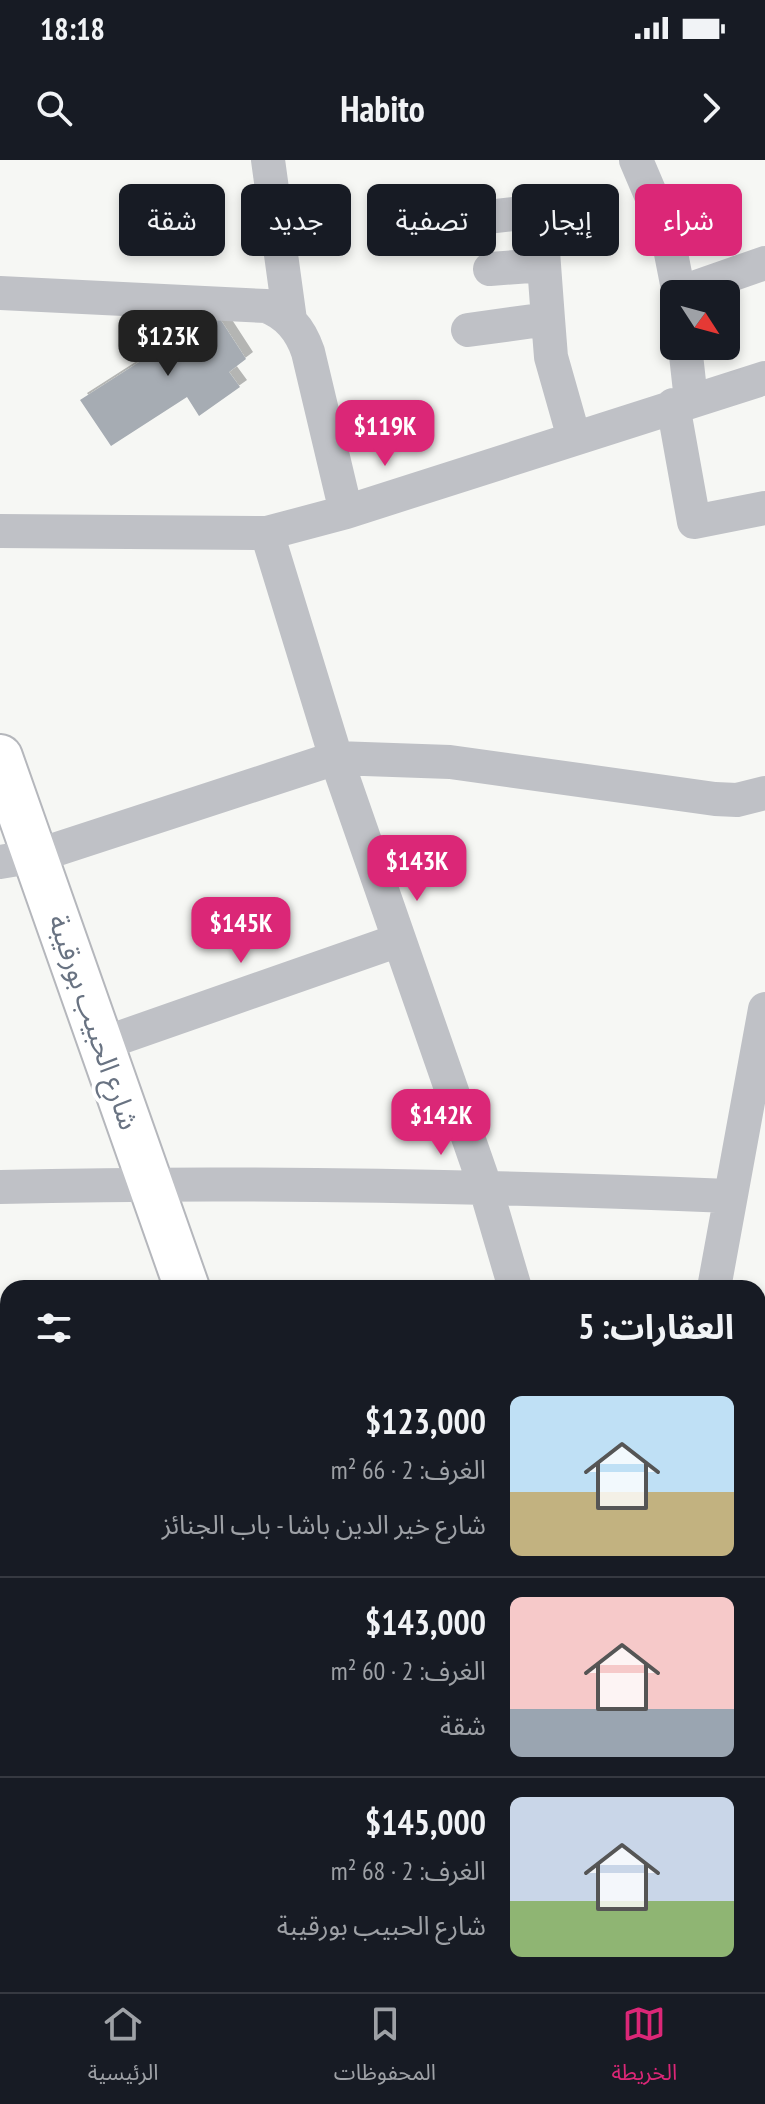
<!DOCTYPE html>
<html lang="ar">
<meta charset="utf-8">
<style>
body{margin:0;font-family:"PT Sans Narrow","Noto Sans Arabic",sans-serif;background:#242831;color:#f1f3f6;direction:rtl;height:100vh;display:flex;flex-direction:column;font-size:30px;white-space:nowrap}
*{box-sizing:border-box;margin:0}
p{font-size:26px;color:#9ea1a6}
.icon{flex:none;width:44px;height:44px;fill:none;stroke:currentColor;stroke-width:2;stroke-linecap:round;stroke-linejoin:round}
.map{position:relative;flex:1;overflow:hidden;direction:ltr}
.sheet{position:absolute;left:0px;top:1120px;width:766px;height:712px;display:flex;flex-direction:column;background:#171b24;border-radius:24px 24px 0 0;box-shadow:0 4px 12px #0003;direction:rtl}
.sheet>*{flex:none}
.hud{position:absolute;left:24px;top:24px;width:718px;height:72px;direction:rtl;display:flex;gap:16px}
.needle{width:52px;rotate:126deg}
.controls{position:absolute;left:660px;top:120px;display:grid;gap:16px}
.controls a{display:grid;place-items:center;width:80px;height:80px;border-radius:12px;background:#171b24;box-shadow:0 4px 12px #0003;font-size:40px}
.price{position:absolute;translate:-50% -68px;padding:0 18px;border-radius:16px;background:#db2777;color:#fff;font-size:26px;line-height:52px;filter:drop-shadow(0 2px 4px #0008)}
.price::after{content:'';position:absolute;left:50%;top:48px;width:24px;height:18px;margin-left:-12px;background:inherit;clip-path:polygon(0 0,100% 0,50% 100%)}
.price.active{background:#222;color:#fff}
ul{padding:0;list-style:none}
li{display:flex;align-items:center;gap:24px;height:200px;padding:0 32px}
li+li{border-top:2px solid #363941}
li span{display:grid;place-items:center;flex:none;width:224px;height:160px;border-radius:12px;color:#555}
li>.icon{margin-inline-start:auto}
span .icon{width:96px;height:96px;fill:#fffc;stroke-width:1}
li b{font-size:34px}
h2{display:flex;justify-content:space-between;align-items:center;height:96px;padding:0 32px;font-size:34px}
.pill{padding:0 28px;border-radius:12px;background:#171b24;box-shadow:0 4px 12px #0003;font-size:28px;line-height:72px}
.pill.active{background:#db2777;color:#fff}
.status{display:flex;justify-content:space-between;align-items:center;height:56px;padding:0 40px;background:#171b24;direction:ltr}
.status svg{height:22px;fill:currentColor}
header{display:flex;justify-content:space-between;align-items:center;height:104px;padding:0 32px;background:#171b24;font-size:36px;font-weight:700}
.tabs{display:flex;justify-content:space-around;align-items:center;height:112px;border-top:2px solid #363941;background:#171b24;font-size:22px;color:#9ea1a6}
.tabs a{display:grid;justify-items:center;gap:4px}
.tabs .active{color:#db2777}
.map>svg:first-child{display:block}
.built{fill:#e7e8e8}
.building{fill:#a6acb3;filter:url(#shadow)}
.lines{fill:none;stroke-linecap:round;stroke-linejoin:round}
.secondary-casing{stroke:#b4b7bc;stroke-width:48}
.primary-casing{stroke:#b5b7bc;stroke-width:48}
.street{stroke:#bfc1c6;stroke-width:34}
.secondary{stroke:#fff;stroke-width:44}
.primary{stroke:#fff;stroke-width:44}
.rail-casing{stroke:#a1a5ab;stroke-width:9}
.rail{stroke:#fff;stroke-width:6;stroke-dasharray:18;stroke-linecap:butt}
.primary-bridge-casing{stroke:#b5b7bc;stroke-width:48;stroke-linecap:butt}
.primary-bridge{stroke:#fff;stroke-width:44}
.labels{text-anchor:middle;stroke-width:8;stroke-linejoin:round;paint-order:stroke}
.street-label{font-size:28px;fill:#697382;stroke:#fff}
</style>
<div class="status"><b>18:18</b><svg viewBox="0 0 49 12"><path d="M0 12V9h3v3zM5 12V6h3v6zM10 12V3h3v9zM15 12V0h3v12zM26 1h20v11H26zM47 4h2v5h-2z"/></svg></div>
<header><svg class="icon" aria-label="forward" viewBox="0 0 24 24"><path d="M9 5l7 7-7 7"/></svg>Habito<svg class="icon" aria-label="search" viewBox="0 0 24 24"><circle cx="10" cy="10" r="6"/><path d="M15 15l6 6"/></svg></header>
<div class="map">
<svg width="765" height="1832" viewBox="0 0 765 1832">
<defs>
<filter id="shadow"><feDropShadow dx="7" dy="-7" stdDeviation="0" flood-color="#0004"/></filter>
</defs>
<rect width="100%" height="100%" fill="#f6f7f4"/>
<path class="built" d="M765,1750V1832H245L260,1824H363L365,1830L390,1824H758V1751Z"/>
<path class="building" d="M185,151L201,171L220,159L246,199L229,212L240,227L199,256L187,237L111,286L80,240L158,190L149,175Z
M0,1282H8V1423H0Z"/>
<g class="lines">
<defs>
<path id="secondary" d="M758,1252L765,1248
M758,1722H765
M0,1790H8"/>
<path id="primary" d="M0,597L187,1128
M452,1824L456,1832"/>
</defs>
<use href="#secondary" class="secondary-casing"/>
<use href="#primary" class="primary-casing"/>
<path class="street" d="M268,0L290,160
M636,0L667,73L679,134
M435,63L540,51L548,159
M490,109L544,105
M0,133L266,146C288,154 301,171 308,192L346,352
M679,133L765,103
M468,170L548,159L551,197L574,278
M685,186L691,240
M673,245L694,362L765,348
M0,371L267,373L346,352L765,218
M267,373L336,598L485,1026L515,1128
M0,702L36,696L336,598L450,602L715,639L737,640L765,633
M102,884L399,780
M0,1027C243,1021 486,1026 729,1036
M714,1128L765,849
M0,1164H8
M0,1274H8
M0,1461L8,1460
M0,1608H8"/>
<use href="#secondary" class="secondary"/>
<use href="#primary" class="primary"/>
<defs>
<path id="rail" d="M758,1775H765
M758,1807L765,1806
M401,1832L433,1824
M510,1832L581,1824"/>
</defs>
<use href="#rail" class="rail-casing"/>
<use href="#rail" class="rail"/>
<defs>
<path id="primary-bridge" d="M416,1824L418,1832"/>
</defs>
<use href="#primary-bridge" class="primary-bridge-casing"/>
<use href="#primary-bridge" class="primary-bridge"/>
</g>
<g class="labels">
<g class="street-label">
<text transform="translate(94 862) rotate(71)" y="10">شارع الحبيب بورقيبة</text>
</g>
</g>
</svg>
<div class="controls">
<a><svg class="needle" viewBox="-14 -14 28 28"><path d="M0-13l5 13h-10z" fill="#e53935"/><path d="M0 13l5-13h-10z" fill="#9ea1a6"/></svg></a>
</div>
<b class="price active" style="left:168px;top:218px">$123K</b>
<b class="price" style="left:385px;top:308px">$119K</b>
<b class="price" style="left:417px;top:743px">$143K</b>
<b class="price" style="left:241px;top:805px">$145K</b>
<b class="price" style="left:441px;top:997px">$142K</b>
<div class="hud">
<a class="pill active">شراء</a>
<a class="pill">إيجار</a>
<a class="pill">تصفية</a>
<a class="pill">جديد</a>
<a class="pill">شقة</a>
</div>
<section class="sheet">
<h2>العقارات: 5<svg class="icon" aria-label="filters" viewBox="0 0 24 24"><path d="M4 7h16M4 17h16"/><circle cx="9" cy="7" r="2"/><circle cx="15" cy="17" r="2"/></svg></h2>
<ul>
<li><span style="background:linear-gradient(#bfe0f5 60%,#c2b280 0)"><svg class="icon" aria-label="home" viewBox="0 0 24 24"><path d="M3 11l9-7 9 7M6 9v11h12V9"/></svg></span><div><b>$123,000</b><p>الغرف: 2 · 66 m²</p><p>شارع خير الدين باشا - باب الجنائز</p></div></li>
<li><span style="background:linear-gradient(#f6c9c9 70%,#9aa5b1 0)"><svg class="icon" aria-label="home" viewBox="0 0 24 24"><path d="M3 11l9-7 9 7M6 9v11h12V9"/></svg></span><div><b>$143,000</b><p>الغرف: 2 · 60 m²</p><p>شقة</p></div></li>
<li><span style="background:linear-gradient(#c9d6e8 65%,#8fb573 0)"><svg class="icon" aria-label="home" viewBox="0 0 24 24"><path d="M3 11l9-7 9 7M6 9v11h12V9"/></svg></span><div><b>$145,000</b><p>الغرف: 2 · 68 m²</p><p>شارع الحبيب بورقيبة</p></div></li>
</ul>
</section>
</div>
<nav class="tabs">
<a class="active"><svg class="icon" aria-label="map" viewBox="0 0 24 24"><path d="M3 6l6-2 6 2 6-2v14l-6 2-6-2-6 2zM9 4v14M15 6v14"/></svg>الخريطة</a>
<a><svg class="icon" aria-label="saved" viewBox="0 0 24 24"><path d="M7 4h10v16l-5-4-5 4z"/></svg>المحفوظات</a>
<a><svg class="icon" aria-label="home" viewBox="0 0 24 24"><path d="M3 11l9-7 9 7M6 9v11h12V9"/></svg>الرئيسية</a>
</nav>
